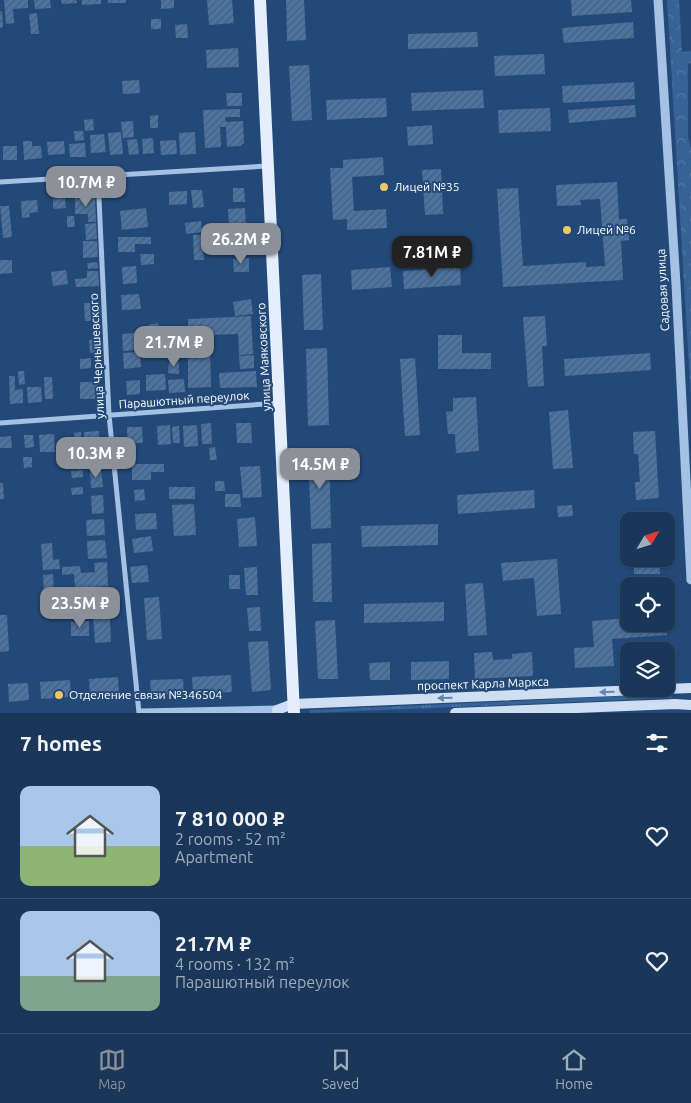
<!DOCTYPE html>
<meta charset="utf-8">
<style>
body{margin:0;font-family:Ubuntu,sans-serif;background:#233f60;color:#f1f3f6;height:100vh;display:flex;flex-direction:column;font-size:19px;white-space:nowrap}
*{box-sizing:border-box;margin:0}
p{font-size:16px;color:#9facbb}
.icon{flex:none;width:28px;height:28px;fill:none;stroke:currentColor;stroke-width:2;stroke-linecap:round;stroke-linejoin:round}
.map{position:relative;height:713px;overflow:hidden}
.details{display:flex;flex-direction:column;background:#1a375a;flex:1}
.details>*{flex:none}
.needle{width:32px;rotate:52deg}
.buttons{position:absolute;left:620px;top:512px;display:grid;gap:10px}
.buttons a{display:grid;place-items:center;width:55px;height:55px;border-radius:10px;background:#1a375a;box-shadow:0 1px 4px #0004,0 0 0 1px #385170;font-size:25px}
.price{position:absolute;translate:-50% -42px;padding:0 11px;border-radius:10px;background:#8c9099;color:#fff;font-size:16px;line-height:32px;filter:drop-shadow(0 1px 2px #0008)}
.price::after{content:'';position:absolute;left:50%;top:30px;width:15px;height:11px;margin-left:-8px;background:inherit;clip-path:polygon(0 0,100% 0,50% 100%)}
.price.current{background:#222;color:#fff}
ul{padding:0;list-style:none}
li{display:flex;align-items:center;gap:15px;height:125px;padding:0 20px}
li+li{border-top:1px solid #385170}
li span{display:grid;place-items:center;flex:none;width:140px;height:100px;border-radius:10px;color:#555}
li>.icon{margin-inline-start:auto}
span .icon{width:60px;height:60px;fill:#fffc;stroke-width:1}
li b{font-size:21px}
h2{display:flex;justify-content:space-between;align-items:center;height:60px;padding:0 20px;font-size:21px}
.menu{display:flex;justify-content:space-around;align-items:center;height:70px;border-top:1px solid #385170;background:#1a375a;font-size:14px;color:#9facbb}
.menu a{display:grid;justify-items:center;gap:2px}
.menu .current{color:#8c9099}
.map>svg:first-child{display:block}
.grass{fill:url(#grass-tufts)}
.forest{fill:url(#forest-crowns)}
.building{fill:url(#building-hatch)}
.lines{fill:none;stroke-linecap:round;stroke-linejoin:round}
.minor{stroke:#a5c2e4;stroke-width:5}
.tertiary{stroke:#a5c2e4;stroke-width:9}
.secondary{stroke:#cedff4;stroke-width:10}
.primary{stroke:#e5eefc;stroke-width:12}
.oneway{fill:#6785aa}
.poi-dot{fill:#eec769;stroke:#234978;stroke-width:2}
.labels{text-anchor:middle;stroke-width:4;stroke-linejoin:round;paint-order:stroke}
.poi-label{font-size:12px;fill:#fff;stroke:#234978;text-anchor:start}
.street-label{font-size:12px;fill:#fff;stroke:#234978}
</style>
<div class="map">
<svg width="691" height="713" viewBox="0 0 691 713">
<defs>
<pattern id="grass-tufts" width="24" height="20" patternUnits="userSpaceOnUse" patternTransform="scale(1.25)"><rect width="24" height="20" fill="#376296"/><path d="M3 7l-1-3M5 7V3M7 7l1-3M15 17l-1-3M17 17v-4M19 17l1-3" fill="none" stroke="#557aa6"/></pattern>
<pattern id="forest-crowns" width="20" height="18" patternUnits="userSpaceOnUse" patternTransform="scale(1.25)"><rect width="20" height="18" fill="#376296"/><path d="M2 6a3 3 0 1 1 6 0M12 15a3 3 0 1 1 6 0" fill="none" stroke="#557aa6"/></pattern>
<pattern id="building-hatch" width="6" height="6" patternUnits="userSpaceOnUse" patternTransform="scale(1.25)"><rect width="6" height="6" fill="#4c73a2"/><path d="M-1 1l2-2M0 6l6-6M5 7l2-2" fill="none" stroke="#4c5e73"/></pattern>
</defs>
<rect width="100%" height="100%" fill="#234978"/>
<path class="grass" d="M672,694V698L310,713V710Z"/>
<path class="forest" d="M667,0H679L682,52L691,51V63L688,64V136L691,149V400Z"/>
<path class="building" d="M4,0H28V8L13,9L14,23L6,24Z
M34,0H50L51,8L35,9Z
M61,0H76L77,3L62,4Z
M82,0H101V4L82,5Z
M108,0H126V3H108Z
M161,0H174V8L161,9Z
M207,0H232L234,23L209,25Z
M286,0H304L306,40L287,41Z
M571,0H631L632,12L572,16Z
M2,11L3,27L0,28V12Z
M37,13L39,34H31L29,14Z
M151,19H161V29H151Z
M633,22L634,38L564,43L562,28Z
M187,24L188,38H176L175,25Z
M477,32L478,47L408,49V34Z
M238,48L239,67L207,68L206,50Z
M544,54L545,74L495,76L494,56Z
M309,65L312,120L292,121L289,66Z
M139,80L140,93L123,94L122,81Z
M634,82L635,99L563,103L562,86Z
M483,90L484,108L412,111L411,93Z
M226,93H242V106H227Z
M386,98L387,117L327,120L326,100Z
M635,105L636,117L569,123L568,110Z
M550,108L551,131L499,133L498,110Z
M240,109V117H225L226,122L243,121L244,143L240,146L227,147L226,127H220L221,147L205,148L203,110Z
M158,115V128H150V116Z
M93,119L94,130L85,131L84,120Z
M133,121L134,137L123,138L121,122Z
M432,125L433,144L408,146L407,127Z
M74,131H83L84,140L75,141Z
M121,132L123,154L110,155L108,133Z
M195,132L196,154L180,155L179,133Z
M104,134L106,152L91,153L90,135Z
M153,138L154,153L143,154L142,139Z
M137,139L139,154L129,155L127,140Z
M176,140L177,154L161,155L160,141Z
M23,141H32V146H41L42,158L24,160Z
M64,141L65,154L48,155L47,142Z
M85,143L86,157H70L69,144Z
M3,146H17V160H3Z
M383,157L384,175L352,177L354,211L386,209L387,228L347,230V219L333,220L330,168H343V160Z
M441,169L443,214L425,215L422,170Z
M617,182L619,219H627L629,240L621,241L623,280L503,287L497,189L518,188L523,266L586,262V267L605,266L600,199L580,200L581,205L557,206L556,185Z
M233,188H244L245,202H233Z
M191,190H202L204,207L193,208Z
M187,191V204L169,205V192Z
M95,197L96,222H88V214H75V198Z
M65,198L66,208L53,209V199Z
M37,200L38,212L29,213L30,217L22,218L21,201Z
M0,206H9L12,237L3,238Z
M146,208L148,227L122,230L120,211Z
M245,208L246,227L229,228L228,209Z
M67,216H74L75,227H67Z
M201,221L202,232L186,234L185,223Z
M96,223L97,239L86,240L85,224Z
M246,230L247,241L236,242L235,232Z
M193,235H202L204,260H194Z
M118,237H151V244H135V252H118Z
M83,241H97L98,257L83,258Z
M140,254H154V264L141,265Z
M249,258V272H234L233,259Z
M0,260H12V273L0,274Z
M97,262L98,268L88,269L87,263Z
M136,266L137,283L123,284L122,267Z
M390,267L392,287L352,290L351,270Z
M460,267L461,285L404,289L403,271Z
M66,270L68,284L53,286L51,272Z
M87,271H98L99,286L76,287L75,279L87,278Z
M321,274L323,330H304L302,275Z
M139,294L141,309L122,310L121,295Z
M251,299L253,314L235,316L233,302Z
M84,303H100L101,320L85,321Z
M251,316L253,354L239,355L238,334L207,335L208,346L195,347L210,346L211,387L188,388V319Z
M545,316L547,346H542L544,386L528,387L523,317Z
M158,323L159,332L149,334L148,325Z
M144,332L145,349L123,351L122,334Z
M438,335H462V353H491V369H438Z
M102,339L103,352L90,353L89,340Z
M327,348L329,425L308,426L306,349Z
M140,352L141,367L124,369L123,353Z
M650,353L651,370L565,376L564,359Z
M254,355V368L240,369L239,356Z
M91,358V368L80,369V359Z
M415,358L420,435L405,436L400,359Z
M169,362H179V374L168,373Z
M18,371H24L25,384L19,385Z
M256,371L257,387L220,388L219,373Z
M165,374L166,390L146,391V375Z
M9,376H15V390L23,389V403L10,404Z
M44,377H52L53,399H45Z
M184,379L185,392L169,393L168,380Z
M140,380V394L127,395L126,381Z
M80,382H98V399H80Z
M27,387H41L42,402L28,403Z
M476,397L479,451L456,453L455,434H448L446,412L453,411V398Z
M568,410L573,468L553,469L549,412Z
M211,423L212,444H202L201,424Z
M236,423H251L252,443H237Z
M170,425L171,444L158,445L157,426Z
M197,425L198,446L184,447L183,426Z
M179,426L180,443H173L172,427Z
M127,427H142L143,443H134L135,455H128Z
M99,431L100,447L85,448L84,432Z
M655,431L659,498L636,500L635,482H640L638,454H634L633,432Z
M81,432V443H75L74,433Z
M54,434L55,452H40L39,435Z
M24,435H33L34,447L25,448Z
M11,436L12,448H0V437Z
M215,447L217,460H210L209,448Z
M308,452H329L331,528L311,529Z
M23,457H32V467L24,468Z
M132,464H164V472H151V480H132Z
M260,466L262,497L243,498L240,467Z
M101,469L103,487L91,488L90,470Z
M83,470V477L72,478L71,471Z
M215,481H224L225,491H215Z
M0,483H3L4,499H0Z
M83,487V494L72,495L71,488Z
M169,487H195V499H169Z
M144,489L145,500L135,501L134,490Z
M534,490L535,508L458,514L457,495Z
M225,494H240L241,507H225Z
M103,495L104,513L92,514L91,496Z
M194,504L196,535L174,536L172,505Z
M572,505L573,516L558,517L557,506Z
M156,513L157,529L136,530L135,514Z
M255,517L257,546L239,547L237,519Z
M104,519L105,535L87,536L86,520Z
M438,524V545L362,547L361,526Z
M151,536L153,551L134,553L132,539Z
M105,540L107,558L88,559L87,541Z
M52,543L53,560L59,559L60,569L43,570L41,544Z
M331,543L332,602H313L312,544Z
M557,559L561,614L537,616L534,578L503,581L501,563Z
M634,559H659L660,574H634Z
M107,562L108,586L75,588L74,574L62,575V567L80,566L81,573L95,572L94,563Z
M147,565L149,582L132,583L130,567Z
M257,567L258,595H246L244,568Z
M53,574L54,593L44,594L43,575Z
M229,575H240V589H229Z
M483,583L487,635L468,636L465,584Z
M159,597L162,639L147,640L144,598Z
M109,601L111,642L95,643L92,602Z
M444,602V621L364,623V604Z
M260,607L261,631H249L247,608Z
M0,615H7L9,651L0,652Z
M629,618V624H666L667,635L612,639L614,666L575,668L574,648L594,647L592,621Z
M335,620L338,679H318L315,621Z
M89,621V636H71V622Z
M268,641L271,690L252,692L248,642Z
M492,652L493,660L512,659V654L532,652L533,676L475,679L474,653Z
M449,661V679L411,680V662Z
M390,662V680H370L369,663Z
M231,675L232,692L193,694L192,677Z
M118,677L119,698L90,699L89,679Z
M183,679L184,694L151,696L150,680Z
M70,680L71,697L41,699L40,682Z
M28,683L29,700L9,702L8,684Z"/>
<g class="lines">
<path class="minor" d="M98,177L109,415L139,713
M0,182L267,166
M0,423L280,403"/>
<path class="tertiary" d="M658,0L676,284L691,580
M142,713L277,710"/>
<path class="secondary" d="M277,710L293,704L691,688
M455,713L675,704L691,705"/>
<path class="primary" d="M260,0L294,713"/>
</g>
<defs><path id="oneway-solid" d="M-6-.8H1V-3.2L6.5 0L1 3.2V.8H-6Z" transform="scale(1.25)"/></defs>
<g class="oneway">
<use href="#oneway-solid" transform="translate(607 692) rotate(178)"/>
<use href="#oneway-solid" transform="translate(445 698) rotate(178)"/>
</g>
<g class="poi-dot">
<circle cx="384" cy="187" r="5"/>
<circle cx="567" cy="230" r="5"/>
<circle cx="59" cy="695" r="5"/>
</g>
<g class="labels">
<g class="poi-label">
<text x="394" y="191">Лицей №35</text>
<text x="577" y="234">Лицей №6</text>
<text x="69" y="699">Отделение связи №346504</text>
</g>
<g class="street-label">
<text transform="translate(663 290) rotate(-93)" y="4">Садовая улица</text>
<text transform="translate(97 356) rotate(-93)" y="4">улица Чернышевского</text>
<text transform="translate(264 357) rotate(-93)" y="4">улица Маяковского</text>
<text transform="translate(184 400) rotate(-4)" y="4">Парашютный переулок</text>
<text transform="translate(483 684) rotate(-2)" y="4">проспект Карла Маркса</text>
</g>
</g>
</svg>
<div class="buttons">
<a><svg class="needle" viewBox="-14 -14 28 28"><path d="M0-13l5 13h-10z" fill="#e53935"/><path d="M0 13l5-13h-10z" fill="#9facbb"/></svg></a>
<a><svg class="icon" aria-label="locate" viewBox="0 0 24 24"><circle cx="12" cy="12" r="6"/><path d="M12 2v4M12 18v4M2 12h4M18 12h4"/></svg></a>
<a><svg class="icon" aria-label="layers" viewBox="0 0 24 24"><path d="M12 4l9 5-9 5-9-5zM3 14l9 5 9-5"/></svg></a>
</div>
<b class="price" style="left:86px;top:208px">10.7M ₽</b>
<b class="price" style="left:241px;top:265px">26.2M ₽</b>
<b class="price current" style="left:432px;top:278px">7.81M ₽</b>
<b class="price" style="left:174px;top:368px">21.7M ₽</b>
<b class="price" style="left:96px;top:479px">10.3M ₽</b>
<b class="price" style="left:320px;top:490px">14.5M ₽</b>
<b class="price" style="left:80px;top:629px">23.5M ₽</b>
</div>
<section class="details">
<h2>7 homes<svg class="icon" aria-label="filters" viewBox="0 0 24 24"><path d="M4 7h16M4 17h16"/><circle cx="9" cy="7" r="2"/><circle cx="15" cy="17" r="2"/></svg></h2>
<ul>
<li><span style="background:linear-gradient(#a9c7e8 60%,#8fb573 0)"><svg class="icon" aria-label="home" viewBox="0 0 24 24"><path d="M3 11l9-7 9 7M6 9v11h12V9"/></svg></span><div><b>7 810 000 ₽</b><p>2 rooms · 52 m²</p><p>Apartment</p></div><svg class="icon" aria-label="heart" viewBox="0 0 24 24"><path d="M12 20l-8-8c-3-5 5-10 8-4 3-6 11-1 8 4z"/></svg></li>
<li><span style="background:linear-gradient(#a9c7e8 65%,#7fa58c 0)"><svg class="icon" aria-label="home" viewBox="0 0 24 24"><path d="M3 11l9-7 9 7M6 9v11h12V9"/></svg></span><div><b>21.7M ₽</b><p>4 rooms · 132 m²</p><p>Парашютный переулок</p></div><svg class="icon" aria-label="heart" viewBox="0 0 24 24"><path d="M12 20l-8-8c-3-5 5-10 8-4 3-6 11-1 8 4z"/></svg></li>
</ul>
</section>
<nav class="menu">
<a class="current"><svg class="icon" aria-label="map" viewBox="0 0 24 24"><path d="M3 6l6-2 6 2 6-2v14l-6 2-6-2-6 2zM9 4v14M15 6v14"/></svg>Map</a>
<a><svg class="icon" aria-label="saved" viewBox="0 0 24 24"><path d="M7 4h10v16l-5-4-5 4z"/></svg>Saved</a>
<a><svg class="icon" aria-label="home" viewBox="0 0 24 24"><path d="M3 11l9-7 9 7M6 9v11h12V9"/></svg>Home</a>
</nav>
